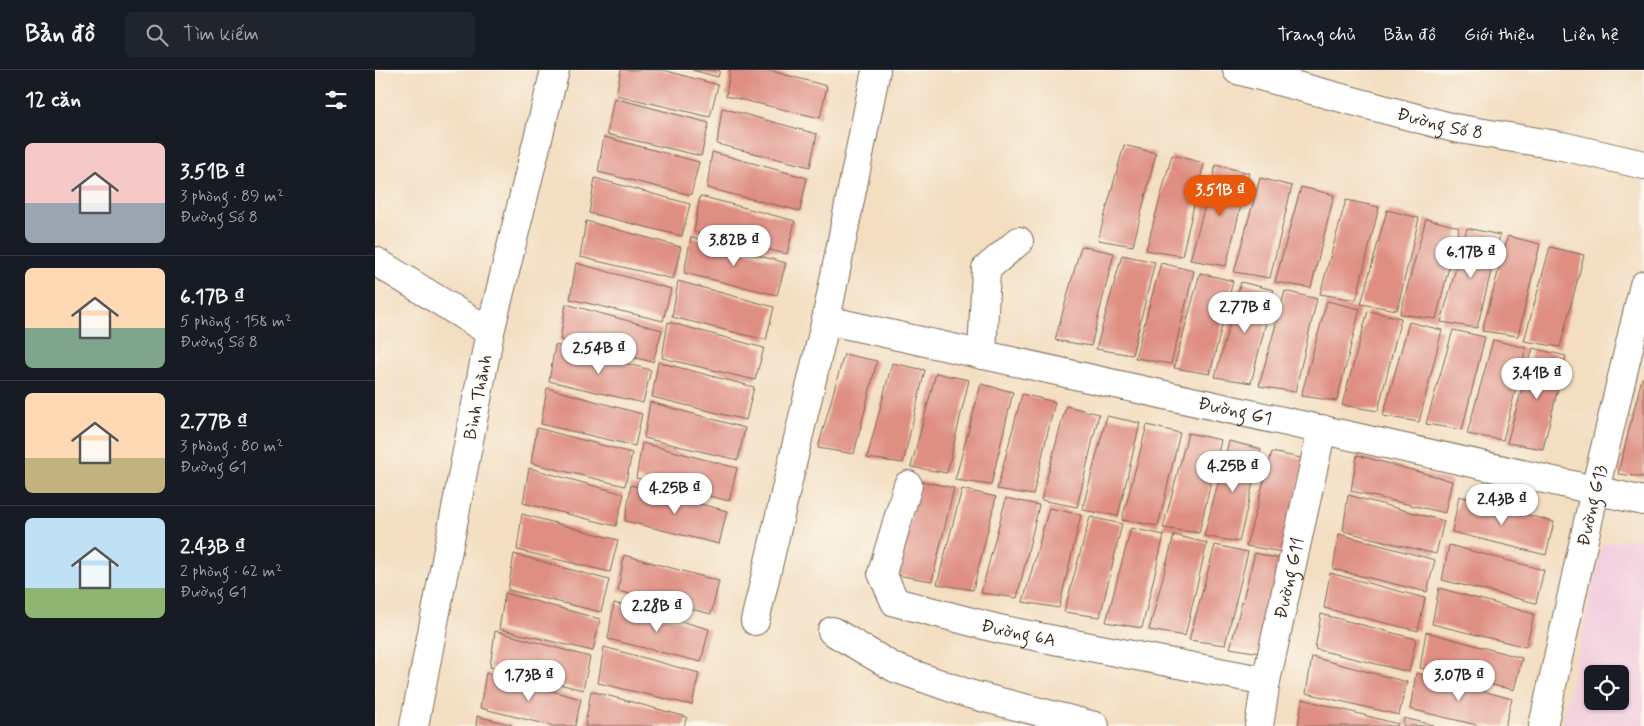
<!DOCTYPE html>
<html lang="vi">
<meta charset="utf-8">
<style>
body{margin:0;font-family:Mynerve,sans-serif;background:#20242c;color:#f1f3f6;height:100vh;display:flex;flex-direction:column;font-size:19px;white-space:nowrap}
*{box-sizing:border-box;margin:0}
p{font-size:16px;color:#9ea1a6}
.icon{flex:none;width:28px;height:28px;fill:none;stroke:currentColor;stroke-width:2;stroke-linecap:round;stroke-linejoin:round}
.map{position:relative;flex:1;overflow:hidden}
.details{display:flex;flex-direction:column;background:#171b24;width:375px}
.details>*{flex:none}
.buttons{position:absolute;left:1209px;top:595px;display:grid;gap:10px}
.buttons a{display:grid;place-items:center;width:45px;height:45px;border-radius:8px;background:#171b24;box-shadow:0 1px 4px #0004;font-size:25px}
.price{position:absolute;translate:-50% -42px;padding:0 11px;border-radius:18px;background:#fff;color:#222;font-size:16px;line-height:32px;filter:drop-shadow(0 1px 2px #0008)}
.price::after{content:'';position:absolute;left:50%;top:30px;width:15px;height:11px;margin-left:-8px;background:inherit;clip-path:polygon(0 0,100% 0,50% 100%)}
.price.selected{background:#ea580c;color:#fff}
ul{padding:0;list-style:none}
li{display:flex;align-items:center;gap:15px;height:125px;padding:0 25px}
li+li{border-top:1px solid #363941}
li span{display:grid;place-items:center;flex:none;width:140px;height:100px;border-radius:8px;color:#555}
li>.icon{margin-inline-start:auto}
span .icon{width:60px;height:60px;fill:#fffc;stroke-width:1}
li b{font-size:21px}
h2{display:flex;justify-content:space-between;align-items:center;height:60px;padding:0 25px;font-size:21px}
header{display:flex;align-items:center;gap:30px;box-sizing:border-box;height:70px;padding:0 25px;background:#171b24;border-bottom:1px solid #363941}
header strong{font-size:24px}
nav{display:flex;gap:28px;margin-inline-start:auto;font-size:18px}
.search{width:350px;height:45px;background:#20242c;display:flex;align-items:center;gap:12px;box-sizing:border-box;padding:0 18px;border-radius:8px;color:#9ea1a6;font-size:19px}
main{display:flex;flex:1;min-height:0}
.map>svg:first-child{display:block}
.built{fill:#f3cfdf;fill-rule:evenodd}
.building{fill:#df8e82}
.lines{fill:none;stroke-linecap:round;stroke-linejoin:round}
.minor-casing{stroke:#7b6957;stroke-width:30}
.tertiary-casing{stroke:#7b6957;stroke-width:30}
.minor{stroke:#fff;stroke-width:28}
.tertiary{stroke:#fff;stroke-width:28}
.labels{text-anchor:middle;stroke-width:4;stroke-linejoin:round;paint-order:stroke}
.street-label{font-size:18px;fill:#3b2a1e;stroke:#fbf7ec}
</style>
<header>
<strong>Bản đồ</strong>
<div class="search"><svg class="icon" aria-label="search" viewBox="0 0 24 24"><circle cx="10" cy="10" r="6"/><path d="M15 15l6 6"/></svg>Tìm kiếm</div>
<nav><a>Trang chủ</a><a>Bản đồ</a><a>Giới thiệu</a><a>Liên hệ</a></nav>
</header>
<main>
<section class="details">
<h2>12 căn<svg class="icon" aria-label="filters" viewBox="0 0 24 24"><path d="M4 7h16M4 17h16"/><circle cx="9" cy="7" r="2"/><circle cx="15" cy="17" r="2"/></svg></h2>
<ul>
<li><span style="background:linear-gradient(#f6c9c9 60%,#9aa5b1 0)"><svg class="icon" aria-label="home" viewBox="0 0 24 24"><path d="M3 11l9-7 9 7M6 9v11h12V9"/></svg></span><div><b>3.51B ₫</b><p>3 phòng · 89 m²</p><p>Đường Số 8</p></div></li>
<li><span style="background:linear-gradient(#ffd9b3 60%,#7fa58c 0)"><svg class="icon" aria-label="home" viewBox="0 0 24 24"><path d="M3 11l9-7 9 7M6 9v11h12V9"/></svg></span><div><b>6.17B ₫</b><p>5 phòng · 158 m²</p><p>Đường Số 8</p></div></li>
<li><span style="background:linear-gradient(#ffd9b3 65%,#c2b280 0)"><svg class="icon" aria-label="home" viewBox="0 0 24 24"><path d="M3 11l9-7 9 7M6 9v11h12V9"/></svg></span><div><b>2.77B ₫</b><p>3 phòng · 80 m²</p><p>Đường G1</p></div></li>
<li><span style="background:linear-gradient(#bfe0f5 70%,#8fb573 0)"><svg class="icon" aria-label="home" viewBox="0 0 24 24"><path d="M3 11l9-7 9 7M6 9v11h12V9"/></svg></span><div><b>2.43B ₫</b><p>2 phòng · 62 m²</p><p>Đường G1</p></div></li>
</ul>
</section>
<div class="map">
<svg width="1269" height="656" viewBox="0 0 1269 656">
<rect width="100%" height="100%" fill="#fbf7ec"/>
<filter id="ink" filterUnits="userSpaceOnUse"><feTurbulence type="fractalNoise" baseFrequency=".02" numOctaves="2"/><feDisplacementMap in="SourceGraphic" scale="10" xChannelSelector="R" yChannelSelector="G"/><feConvolveMatrix kernelMatrix="1 2 1 2 8 2 1 2 1" color-interpolation-filters="sRGB"/></filter>
<filter id="wash" filterUnits="userSpaceOnUse"><feTurbulence type="fractalNoise" baseFrequency=".0096" numOctaves="4" result="noise"/><feDisplacementMap in="SourceGraphic" scale="20" xChannelSelector="R" yChannelSelector="G"/><feGaussianBlur stdDeviation="1.12" result="paint"/><feColorMatrix in="noise" values="0 0 0 0 0 0 0 0 0 0 0 0 0 0 0 0 0 1.4 0 .05"/><feComposite in="paint" operator="in"/></filter>
<g filter="url(#wash)">
<rect width="100%" height="100%" fill="#f3dec1"/>
<path class="built" d="M1256,468L1269,471V656H1187L1227,475ZM1218,604H1245V631H1218Z"/>
<g id="blocks">
<path class="building" d="M246,0H288L343,15L335,47L241,25Z
M317,0H345L343,7Z
M355,0H393L452,16L445,48L351,26Z
M239,28L334,53L326,86L232,64Z
M347,38L442,64L435,97L342,74Z
M229,67L324,92L316,125L223,102Z
M749,75L781,83L758,176L723,170Z
M337,82L432,108L425,141L332,118Z
M797,85L829,93L807,186L771,180Z
M841,95L874,103L851,196L815,190Z
M220,108L315,134L307,166L214,143Z
M885,108L917,116L895,208L859,202Z
M926,117L959,125L936,218L900,212Z
M325,126L420,151L412,184L319,162Z
M971,130L1004,137L981,230L945,224Z
M1012,140L1044,148L1022,240L986,234Z
M1051,149L1084,157L1061,249L1025,244Z
M211,151L306,177L298,209L205,187Z
M1092,158L1125,165L1102,258L1066,252Z
M1133,166L1165,174L1143,266L1107,261Z
M316,167L411,193L402,225L309,203Z
M706,176L739,183L716,276L680,270Z
M1175,177L1209,185L1185,277L1149,271Z
M747,185L780,192L757,285L721,279Z
M201,193L296,219L288,251L195,229Z
M786,193L819,201L796,294L760,288Z
M825,203L858,211L835,304L799,298Z
M303,211L399,237L391,270L297,247Z
M866,212L899,220L876,313L840,307Z
M910,221L942,229L920,322L884,316Z
M952,231L985,239L962,331L926,326Z
M191,234L287,260L278,292L185,270Z
M993,241L1026,248L1003,341L967,335Z
M293,252L389,278L380,310L287,288Z
M1034,252L1067,260L1044,352L1008,346Z
M1078,260L1110,267L1087,360L1051,354Z
M1118,270L1151,278L1128,370L1092,364Z
M180,275L276,300L268,333L174,311Z
M1158,278L1191,286L1168,379L1132,373Z
M469,284L502,291L479,384L443,378Z
M283,292L379,317L371,350L277,327Z
M517,293L550,300L528,393L492,388Z
M561,303L594,310L572,403L536,397Z
M1267,308L1269,309V407L1243,404Z
M606,314L638,322L616,415L580,410Z
M172,318L267,344L260,376L166,354Z
M647,324L680,332L658,425L622,419Z
M275,332L370,358L363,390L269,368Z
M691,336L724,344L702,437L666,430Z
M732,346L765,353L743,446L707,440Z
M772,355L805,363L783,456L747,450Z
M162,358L257,383L250,416L156,393Z
M813,363L846,370L824,463L788,458Z
M854,371L886,379L864,472L829,466Z
M267,373L362,398L354,431L261,408Z
M897,382L930,389L907,482L871,476Z
M982,385L1077,411L1070,443L976,421Z
M154,398L249,424L241,456L148,433Z
M546,411L579,418L557,511L521,505Z
M256,415L352,441L344,474L250,451Z
M587,419L621,427L598,520L562,514Z
M973,425L1069,451L1061,484L968,461Z
M1084,426L1179,452L1171,485L1077,462Z
M631,428L664,435L642,528L606,523Z
M674,438L706,445L684,538L648,532Z
M147,444L243,470L235,502L142,480Z
M715,447L747,454L725,547L689,542Z
M756,458L789,465L767,558L731,552Z
M964,464L1060,490L1052,522L958,499Z
M799,465L832,473L810,566L774,560Z
M840,475L873,482L850,575L814,570Z
M1074,475L1169,500L1161,533L1067,510Z
M880,483L913,491L891,584L855,578Z
M139,484L234,510L226,542L133,520Z
M249,485L344,511L336,544L243,521Z
M955,503L1050,528L1043,561L949,538Z
M1064,518L1159,544L1151,577L1057,554Z
M130,523L225,549L218,581L124,559Z
M239,533L334,559L326,592L233,569Z
M946,544L1041,569L1034,602L940,579Z
M120,561L215,587L208,620L115,597Z
M1051,562L1147,588L1139,620L1045,598Z
M229,577L324,603L317,635L223,613Z
M937,587L1032,612L1024,645L931,623Z
M111,603L206,629L200,656H178L105,638Z
M1041,603L1137,629L1130,656H1106L1035,639Z
M216,621L312,647L309,656H210Z
M927,629L1023,654L1022,656H923Z
M102,646L137,655V656H101Z
M1029,648L1058,655V656H1028Z"/>
</g>
</g>
<g filter="url(#ink)">
<use href="#blocks" fill-opacity="0" stroke="#7b6957" stroke-width="1"/>
<g class="lines">
<defs>
<g id="minor">
<path id="s1" d="M862,0L1079,58L1187,76L1269,95"/>
<path d="M0,191L115,262"/>
<path id="s2" d="M451,250L1269,431"/>
<path d="M607,285L611,199L644,171"/>
<path id="s3" d="M533,415L507,503L520,532L624,559L679,570L891,611"/>
<path d="M380,551L451,250L501,0"/>
<path d="M457,561L520,598L594,624L720,656"/>
<path id="s4" d="M884,656L891,611L947,359"/>
<path id="s5" d="M1168,656L1220,420L1269,215"/>
</g>
<g id="tertiary">
<path id="s6" d="M39,656L115,262L180,0"/>
</g>
</defs>
<use href="#minor" class="minor-casing"/>
<use href="#tertiary" class="tertiary-casing"/>
<use href="#minor" class="minor"/>
<use href="#tertiary" class="tertiary"/>
</g>
</g>
<g class="labels">
<g class="street-label">
<text dy="6" stroke="none"><textPath href="#s1" startOffset="210">Đường Số 8</textPath></text>
<text dy="6" stroke="none"><textPath href="#s6" startOffset="335">Bình Thành</textPath></text>
<text dy="6" stroke="none"><textPath href="#s2" startOffset="419">Đường G1</textPath></text>
<text dy="6" stroke="none"><textPath href="#s5" startOffset="226">Đường G13</textPath></text>
<text dy="6" stroke="none"><textPath href="#s4" startOffset="151">Đường G11</textPath></text>
<text dy="6" stroke="none"><textPath href="#s3" startOffset="251">Đường 6A</textPath></text>
</g>
</g>
</svg>
<div class="buttons">
<a><svg class="icon" aria-label="locate" viewBox="0 0 24 24"><circle cx="12" cy="12" r="6"/><path d="M12 2v4M12 18v4M2 12h4M18 12h4"/></svg></a>
</div>
<b class="price selected" style="left:845px;top:147px">3.51B ₫</b>
<b class="price" style="left:359px;top:197px">3.82B ₫</b>
<b class="price" style="left:1096px;top:209px">6.17B ₫</b>
<b class="price" style="left:870px;top:264px">2.77B ₫</b>
<b class="price" style="left:224px;top:305px">2.54B ₫</b>
<b class="price" style="left:1162px;top:330px">3.41B ₫</b>
<b class="price" style="left:858px;top:423px">4.25B ₫</b>
<b class="price" style="left:300px;top:445px">4.25B ₫</b>
<b class="price" style="left:1127px;top:456px">2.43B ₫</b>
<b class="price" style="left:282px;top:563px">2.28B ₫</b>
<b class="price" style="left:154px;top:632px">1.73B ₫</b>
<b class="price" style="left:1084px;top:632px">3.07B ₫</b>
</div>
</main>
